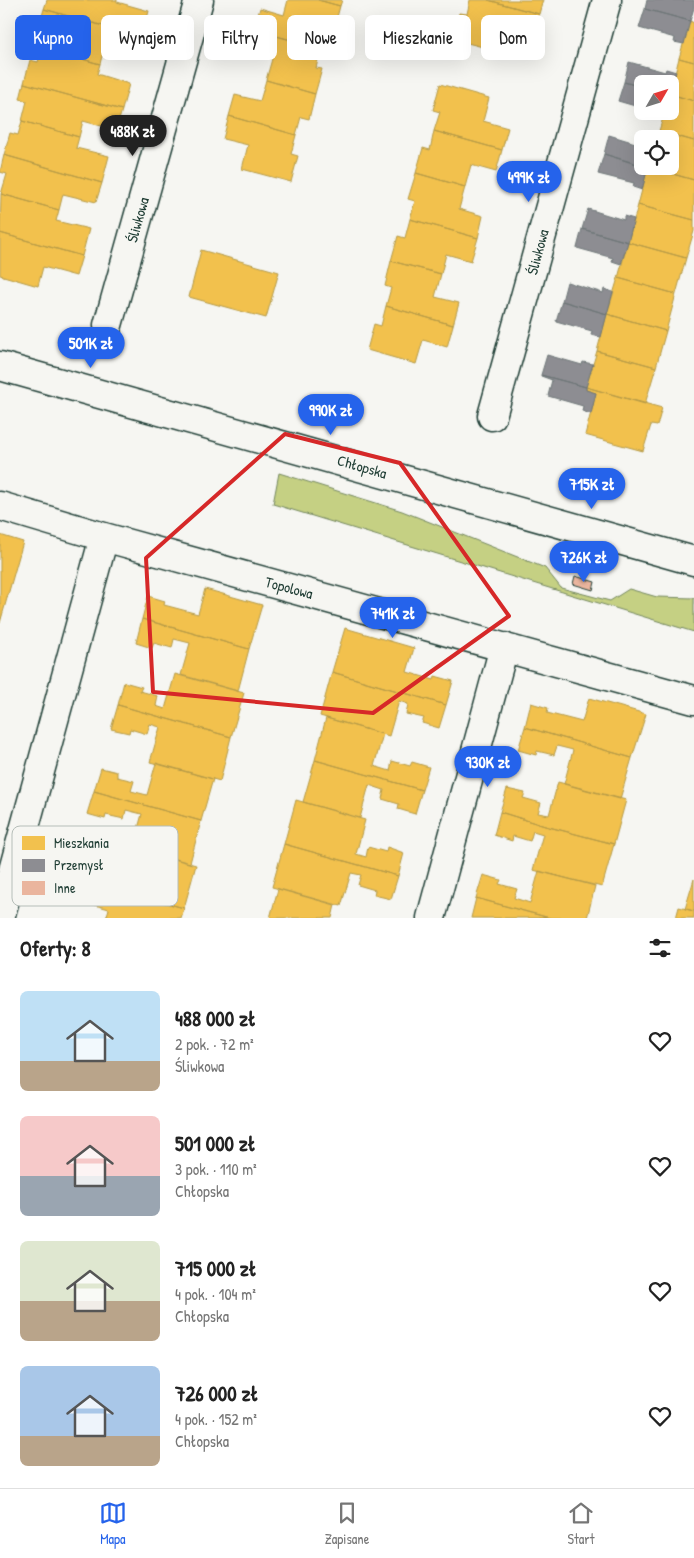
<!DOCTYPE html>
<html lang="pl">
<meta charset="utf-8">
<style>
body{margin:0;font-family:"Patrick Hand",sans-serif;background:#f2f2f2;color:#222;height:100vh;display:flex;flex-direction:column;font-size:19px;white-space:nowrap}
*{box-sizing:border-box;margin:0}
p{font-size:16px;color:#767676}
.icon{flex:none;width:28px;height:28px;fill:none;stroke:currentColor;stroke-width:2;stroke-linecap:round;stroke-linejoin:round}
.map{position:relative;height:918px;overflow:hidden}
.details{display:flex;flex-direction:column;background:#fff;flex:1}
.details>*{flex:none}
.banner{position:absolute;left:15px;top:15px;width:665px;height:45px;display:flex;gap:10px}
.needle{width:32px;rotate:51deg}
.controls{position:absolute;left:634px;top:75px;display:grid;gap:10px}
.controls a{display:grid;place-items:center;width:45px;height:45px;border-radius:8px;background:#fff;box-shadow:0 5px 20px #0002;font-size:25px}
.price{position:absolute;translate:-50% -42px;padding:0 11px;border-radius:18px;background:#2563eb;color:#fff;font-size:16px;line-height:32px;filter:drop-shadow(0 1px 2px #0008)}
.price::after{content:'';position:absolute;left:50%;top:30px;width:15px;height:11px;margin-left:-8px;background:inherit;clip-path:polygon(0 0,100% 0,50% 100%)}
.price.on{background:#222;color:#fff}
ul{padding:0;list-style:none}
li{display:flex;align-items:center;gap:15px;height:125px;padding:0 20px}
li span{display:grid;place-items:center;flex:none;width:140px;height:100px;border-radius:8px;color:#555}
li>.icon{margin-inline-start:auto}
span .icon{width:60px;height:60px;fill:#fffc;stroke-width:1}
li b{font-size:21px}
h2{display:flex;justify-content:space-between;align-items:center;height:60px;padding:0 20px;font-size:21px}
.tag{padding:0 18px;border-radius:8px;background:#fff;box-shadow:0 5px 20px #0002;font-size:18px;line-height:45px}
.tag.on{background:#2563eb;color:#fff}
.menu{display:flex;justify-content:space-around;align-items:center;height:70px;border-top:1px solid #e0e0e0;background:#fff;font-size:14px;color:#767676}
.menu a{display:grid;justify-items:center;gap:2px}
.menu .on{color:#2563eb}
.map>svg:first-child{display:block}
.green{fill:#c5d083;stroke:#72865c}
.homes{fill:#f2c14e;stroke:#b39946}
.industry{fill:#8d8d92;stroke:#6c7576}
.building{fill:#eab59e;stroke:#1f3d34}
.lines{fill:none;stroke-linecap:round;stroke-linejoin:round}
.minor-casing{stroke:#1f3d34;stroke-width:31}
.tertiary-casing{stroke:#1f3d34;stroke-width:31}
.minor{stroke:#f6f6f2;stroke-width:28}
.tertiary{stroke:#f6f6f2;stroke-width:28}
.marked{fill:none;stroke:#d62828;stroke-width:4;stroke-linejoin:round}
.labels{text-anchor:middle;stroke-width:5;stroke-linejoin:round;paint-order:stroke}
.street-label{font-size:15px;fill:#1f3d34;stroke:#f6f6f2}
.key{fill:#f6f6f2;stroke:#b6beb9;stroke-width:1}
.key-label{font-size:14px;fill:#1f3d34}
</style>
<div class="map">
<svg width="694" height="918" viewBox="0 0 694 918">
<rect width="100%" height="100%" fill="#f6f6f2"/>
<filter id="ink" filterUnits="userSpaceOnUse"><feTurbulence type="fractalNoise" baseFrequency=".02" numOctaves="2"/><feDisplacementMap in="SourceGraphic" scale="10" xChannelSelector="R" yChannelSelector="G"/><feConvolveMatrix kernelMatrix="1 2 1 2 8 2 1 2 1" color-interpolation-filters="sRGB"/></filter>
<g filter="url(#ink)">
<path class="green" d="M279,473L402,511L545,568L561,588L610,601L629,589L657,597L694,598V632L273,504Z"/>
<path class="homes" d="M47,0H117V2L149,11L142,37L44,9Z
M288,0H318L340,6L333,32L326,30L321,48L254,30L260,8L284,15Z
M318,0H342L340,6Z
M470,0H488L539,14L533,37L508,30L502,52L452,39L459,13L467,14Z
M488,0H543L539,14Z
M44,9L142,37L137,57L104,48L100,64L42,48L47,28L39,26Z
M690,21L694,23V62L679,58Z
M254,30L321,48L316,68L322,69L315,94L266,80L272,59L247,52Z
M42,48L100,64L97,74L129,84L122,110L24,83L30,60L38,62Z
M679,58L694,62V101L670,94Z
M266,80L315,94L309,119L301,117L296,135L229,116L235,95L260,101Z
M24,83L122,110L116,130L83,121L79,137L22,121L27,101L20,99Z
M440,84L489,98L483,121L508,128L502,150L434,131L440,112L433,110Z
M670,94L694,101V141L659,131L665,111H670Z
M229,116L296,135L291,154L298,156L291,182L242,169L248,145L223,139Z
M22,121L79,137L76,148L109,156L102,183L4,155L10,133L18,135Z
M434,131L502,150L496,172L471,165L465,187L416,173L423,148L430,150Z
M659,131L694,141V180L648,167L649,166H670V139H657Z
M4,155L102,183L96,202L63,194L59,210L1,194L7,174L0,172Z
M648,167L694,180V220L638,205Z
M416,173L465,187L459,209L483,216L478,238L410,219L415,201L408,199Z
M1,194L59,210L56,221L89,229L82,256L0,233Z
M638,205L694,220V231L686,258L628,242Z
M410,219L478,238L471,261L446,254L441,274L391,261L398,236L405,238Z
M0,233L82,256L76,276L43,267L38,286L0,275Z
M628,242L686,258L676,294L618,278Z
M201,250L279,272L266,318L189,297Z
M391,261L441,274L435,297L459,303L453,325L386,306L391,288L385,286Z
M618,278L676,294L666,331L607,314Z
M386,306L453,325L447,347L423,340L416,364L367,350L374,324L381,326Z
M607,314L666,331L656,367L597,351Z
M597,351L656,367L645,404L586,387Z
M586,387L662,408L657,426L651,425L643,451L585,435L596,393L586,390Z
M0,535L23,542L0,623Z
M205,589L262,605L249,649L142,619L148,596L165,601L164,605L198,614Z
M142,619L249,649L238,691L181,675L190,643L174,639L172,648L154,643L152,648L136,643Z
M345,628L414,648L407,672L434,680L435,676L453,681L446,705L332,672Z
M332,672L446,705L439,728L422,723L424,718L406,714L408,704L399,701L389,736L320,716Z
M175,674L244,693L231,737L118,705L124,682L142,687L140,691L158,696L156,706L165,709Z
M589,698L646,714L632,758L525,727L531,703L548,708L547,713L582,722Z
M118,705L231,737L220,781L150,762L160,727L150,724L147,734L130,729L129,733L111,729Z
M326,718L383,734L374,766L390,771L392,761L410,766L412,762L429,767L422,790L315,760Z
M525,727L632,758L620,799L564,784L573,750L557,746L554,755L537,751L536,755L518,750Z
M315,760L422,790L415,814L398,809L399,804L382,799L384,790L369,785L360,818L303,802Z
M156,763L213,779L201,821L94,791L101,768L117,772V777L134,781L131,791L147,795Z
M558,782L626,800L614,844L545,826L500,812L507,789L525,793L523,798L541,803L538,813L549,815Z
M94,791L201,821L190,863L133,847L142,814L126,810L124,819L106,815L105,819L87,814Z
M296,800L365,820L356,854L366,857L368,847L386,852L387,847L404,853L398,876L284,844Z
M500,812L545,826L614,844L602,887L533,870L543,834L533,831L530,841L513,836L512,841L494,835Z
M284,844L398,876L391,899L374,895L375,890L358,885L361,875L351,873L341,906L272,887Z
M127,846L196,865L184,908L70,877L77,853L94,858L93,863L110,868L107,878L117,880Z
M539,871L595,886L587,918H550L476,898L483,875L501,880L499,884L517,889L514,898L530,903Z
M70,877L184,908L181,918H106L109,909L81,901L80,905L63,900Z
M694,879V911L685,909Z
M278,889L335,905L332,918H270Z
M476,898L527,912L550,918H471Z
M679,907L694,911V918H676Z"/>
<path class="industry" d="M647,0H694V8L690,21L645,9Z
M645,9L690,21L684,44L674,42L675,38L639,28Z
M629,62L665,72L666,69L676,72L670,91V84H642V87L624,82Z
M624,82L642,87V108L618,101Z
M609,135L642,145V166L604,154Z
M604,154L648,167L642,190L633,187L634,183L598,174Z
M588,209L624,220V216L634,219L628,242L582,229Z
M582,229L628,242L621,264L612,261L613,258L577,248Z
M567,282L603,293L604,289L613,292L607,314L562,301Z
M562,301L607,314L601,337L591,335L592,331L556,321Z
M547,355L582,365L583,362L593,364L586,387L541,375Z
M541,375L586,387V390L596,393L591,414L582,411L583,406L548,396L552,380L541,376Z"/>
<path class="building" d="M575,576L595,582L593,590L573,584Z"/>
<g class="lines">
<defs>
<path id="minor" d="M108,325L199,0
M492,416L607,0
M0,506L104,537L694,700
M0,918L104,537
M431,918L504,647"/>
<path id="tertiary" d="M0,366L694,561"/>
</defs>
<use href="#minor" class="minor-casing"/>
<use href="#tertiary" class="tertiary-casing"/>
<use href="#minor" class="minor"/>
<use href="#tertiary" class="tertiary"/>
</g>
</g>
<path class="marked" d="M285,434L400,463L509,616L373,713L153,692L146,558Z"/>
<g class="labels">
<g class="street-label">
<text transform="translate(138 220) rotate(-74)" y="5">Śliwkowa</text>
<text transform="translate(538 252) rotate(-75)" y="5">Śliwkowa</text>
<text transform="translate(362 467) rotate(16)" y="5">Chłopska</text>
<text transform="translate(289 588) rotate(15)" y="5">Topolowa</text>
</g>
</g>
<rect x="12" y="826" width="166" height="80" rx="8" class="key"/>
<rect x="22" y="836" width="23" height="14" fill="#f2c14e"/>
<rect x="22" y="859" width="23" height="13" fill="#8d8d92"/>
<rect x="22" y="881" width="23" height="14" fill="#eab59e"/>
<g class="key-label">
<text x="54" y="848">Mieszkania</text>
<text x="54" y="870">Przemysł</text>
<text x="54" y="893">Inne</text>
</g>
</svg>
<div class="controls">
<a><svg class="needle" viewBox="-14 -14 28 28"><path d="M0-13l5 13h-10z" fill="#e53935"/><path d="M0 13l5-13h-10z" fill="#767676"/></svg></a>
<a><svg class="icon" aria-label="locate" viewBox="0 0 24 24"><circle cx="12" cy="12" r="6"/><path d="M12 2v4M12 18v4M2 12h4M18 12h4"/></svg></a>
</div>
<b class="price on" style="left:133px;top:157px">488K zł</b>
<b class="price" style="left:529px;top:203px">499K zł</b>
<b class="price" style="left:91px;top:369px">501K zł</b>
<b class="price" style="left:331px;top:436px">990K zł</b>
<b class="price" style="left:592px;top:510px">715K zł</b>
<b class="price" style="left:584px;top:583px">726K zł</b>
<b class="price" style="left:393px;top:639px">741K zł</b>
<b class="price" style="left:488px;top:788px">930K zł</b>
<div class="banner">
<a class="tag on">Kupno</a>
<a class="tag">Wynajem</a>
<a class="tag">Filtry</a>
<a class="tag">Nowe</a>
<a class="tag">Mieszkanie</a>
<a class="tag">Dom</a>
</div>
</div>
<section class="details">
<h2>Oferty: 8<svg class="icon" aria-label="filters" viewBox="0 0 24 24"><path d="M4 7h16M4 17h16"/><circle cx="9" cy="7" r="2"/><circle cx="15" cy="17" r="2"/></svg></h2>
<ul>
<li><span style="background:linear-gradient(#bfe0f5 70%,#b9a48a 0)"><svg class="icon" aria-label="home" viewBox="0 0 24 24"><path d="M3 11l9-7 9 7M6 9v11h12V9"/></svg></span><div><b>488 000 zł</b><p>2 pok. · 72 m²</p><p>Śliwkowa</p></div><svg class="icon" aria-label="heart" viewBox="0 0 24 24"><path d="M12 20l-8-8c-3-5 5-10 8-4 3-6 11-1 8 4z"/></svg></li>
<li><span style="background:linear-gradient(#f6c9c9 60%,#9aa5b1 0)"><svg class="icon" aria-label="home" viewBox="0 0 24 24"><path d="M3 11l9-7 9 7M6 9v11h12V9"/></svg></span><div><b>501 000 zł</b><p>3 pok. · 110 m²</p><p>Chłopska</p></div><svg class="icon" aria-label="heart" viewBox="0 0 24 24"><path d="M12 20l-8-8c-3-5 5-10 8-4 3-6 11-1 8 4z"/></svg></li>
<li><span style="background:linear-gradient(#dfe7d0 60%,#b9a48a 0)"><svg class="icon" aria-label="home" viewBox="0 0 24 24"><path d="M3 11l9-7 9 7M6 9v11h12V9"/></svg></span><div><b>715 000 zł</b><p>4 pok. · 104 m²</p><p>Chłopska</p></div><svg class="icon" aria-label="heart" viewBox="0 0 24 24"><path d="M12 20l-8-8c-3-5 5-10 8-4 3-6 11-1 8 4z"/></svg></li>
<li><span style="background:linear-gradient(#a9c7e8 70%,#b9a48a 0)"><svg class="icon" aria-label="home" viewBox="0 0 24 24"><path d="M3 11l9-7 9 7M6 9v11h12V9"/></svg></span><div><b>726 000 zł</b><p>4 pok. · 152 m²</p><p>Chłopska</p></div><svg class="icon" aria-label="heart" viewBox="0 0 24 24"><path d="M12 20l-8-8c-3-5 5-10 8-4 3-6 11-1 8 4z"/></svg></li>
</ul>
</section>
<nav class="menu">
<a class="on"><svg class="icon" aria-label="map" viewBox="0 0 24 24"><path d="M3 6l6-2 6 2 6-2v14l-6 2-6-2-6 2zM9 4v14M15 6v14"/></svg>Mapa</a>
<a><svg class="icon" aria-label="saved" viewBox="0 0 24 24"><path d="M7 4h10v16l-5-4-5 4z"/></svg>Zapisane</a>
<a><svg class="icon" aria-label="home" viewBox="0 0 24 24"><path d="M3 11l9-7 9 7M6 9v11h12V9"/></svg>Start</a>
</nav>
